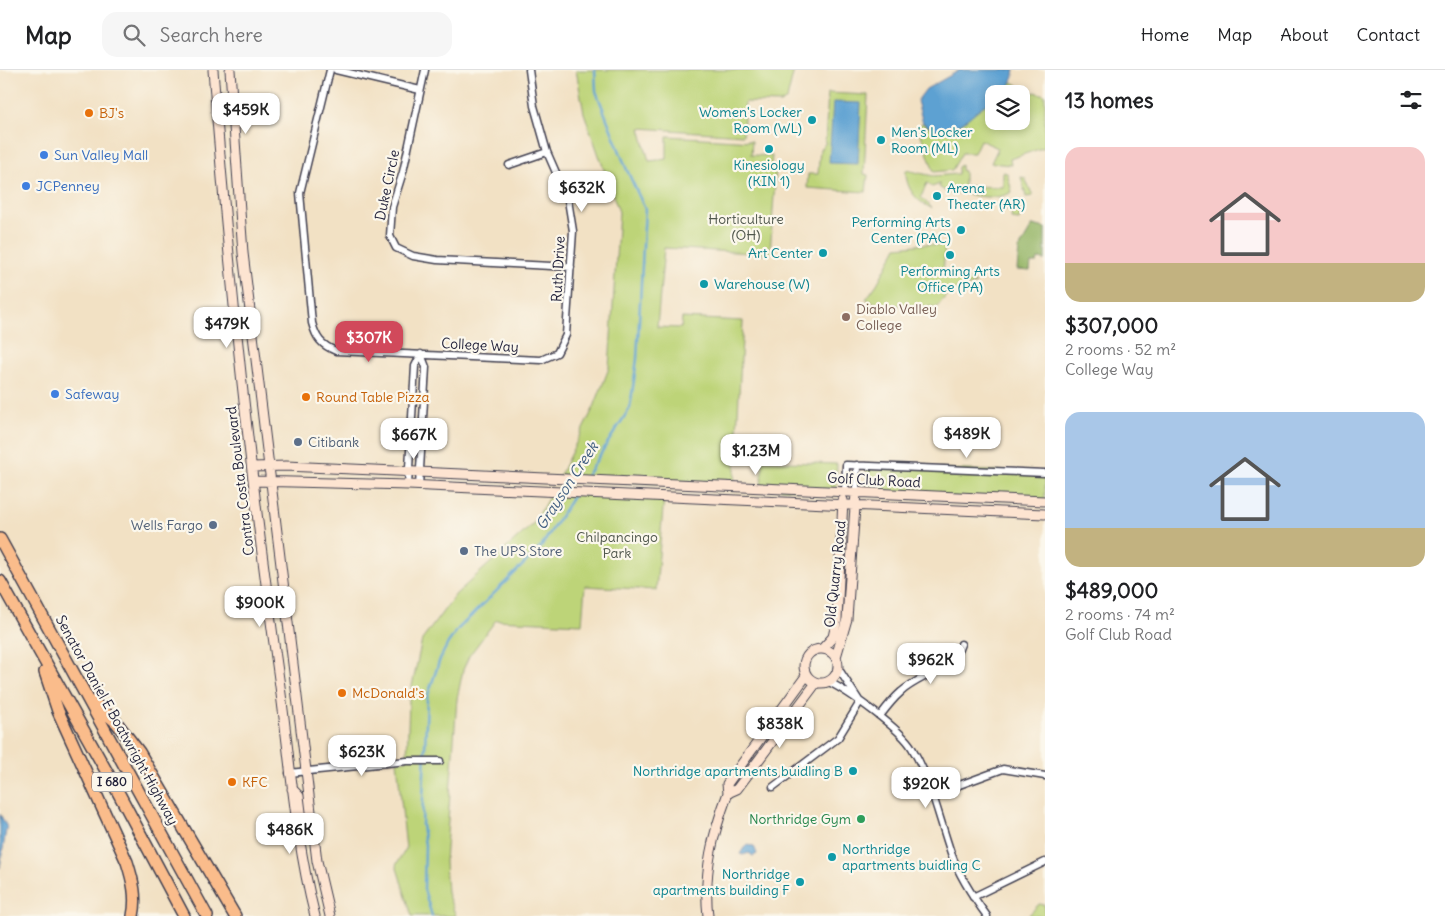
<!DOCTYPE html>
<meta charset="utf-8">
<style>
body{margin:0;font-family:Delius,sans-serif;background:#f6f6f6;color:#202124;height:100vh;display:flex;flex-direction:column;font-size:19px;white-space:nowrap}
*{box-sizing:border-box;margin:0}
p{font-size:16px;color:#757577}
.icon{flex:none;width:28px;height:28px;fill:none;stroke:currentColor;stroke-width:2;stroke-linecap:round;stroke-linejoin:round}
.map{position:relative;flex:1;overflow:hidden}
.drawer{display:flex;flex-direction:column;background:#fff;width:400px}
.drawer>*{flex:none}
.buttons{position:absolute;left:985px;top:15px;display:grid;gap:10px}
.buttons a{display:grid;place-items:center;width:45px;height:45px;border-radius:10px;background:#fff;box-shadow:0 2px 8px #0003;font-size:25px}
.price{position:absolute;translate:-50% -42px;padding:0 11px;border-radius:10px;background:#fff;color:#222;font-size:16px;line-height:32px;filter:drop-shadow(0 1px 2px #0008)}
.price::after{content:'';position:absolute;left:50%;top:30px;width:15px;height:11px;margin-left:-8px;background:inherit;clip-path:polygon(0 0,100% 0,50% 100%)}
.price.active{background:#d1495b;color:#fff}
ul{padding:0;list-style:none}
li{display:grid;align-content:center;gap:10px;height:265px;padding:0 20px}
li span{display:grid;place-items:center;height:155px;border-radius:15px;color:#555}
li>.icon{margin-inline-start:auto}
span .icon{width:90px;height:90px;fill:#fffc;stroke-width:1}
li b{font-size:21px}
h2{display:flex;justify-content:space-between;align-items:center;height:60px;padding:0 20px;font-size:21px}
header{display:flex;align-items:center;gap:30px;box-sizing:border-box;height:70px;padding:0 25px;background:#fff;border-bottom:1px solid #e0e0e0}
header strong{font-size:24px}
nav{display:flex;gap:28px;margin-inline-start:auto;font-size:18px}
.search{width:350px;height:45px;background:#f6f6f6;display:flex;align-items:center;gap:12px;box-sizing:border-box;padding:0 18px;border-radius:15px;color:#757577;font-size:19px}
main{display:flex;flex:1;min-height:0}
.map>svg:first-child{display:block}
.green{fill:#bdd478;stroke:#707b5a}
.forest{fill:#96b668;stroke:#5c6c52}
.water{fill:#5da1d2;stroke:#406286}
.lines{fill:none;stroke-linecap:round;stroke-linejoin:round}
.stream{stroke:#5da1d2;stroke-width:2.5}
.street-casing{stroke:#413f50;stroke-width:9}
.secondary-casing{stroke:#413f50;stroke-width:11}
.highway-casing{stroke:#413f50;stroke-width:14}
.street{stroke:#fff;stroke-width:6}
.secondary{stroke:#fde4d1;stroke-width:9}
.highway{stroke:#fabc8b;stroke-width:11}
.food-dot{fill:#e8710a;stroke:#fbf7ec;stroke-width:2}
.culture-dot{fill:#0f9aa8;stroke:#fbf7ec;stroke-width:2}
.shop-dot{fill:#3f7fe0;stroke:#fbf7ec;stroke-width:2}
.education-dot{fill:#8d6e63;stroke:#fbf7ec;stroke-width:2}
.service-dot{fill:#5c6f8a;stroke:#fbf7ec;stroke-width:2}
.leisure-dot{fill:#2e9e5b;stroke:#fbf7ec;stroke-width:2}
.labels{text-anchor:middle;stroke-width:4.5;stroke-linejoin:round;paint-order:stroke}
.shield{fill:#fbf7ec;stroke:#636270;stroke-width:1}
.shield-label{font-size:12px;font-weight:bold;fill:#22223b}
.culture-label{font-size:14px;fill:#0d838f;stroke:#fbf7ec;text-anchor:end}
.food-label{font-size:14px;fill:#c56008;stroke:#fbf7ec;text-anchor:start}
.shop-label{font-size:14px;fill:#366cbe;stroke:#fbf7ec;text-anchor:start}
.street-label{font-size:14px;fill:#22223b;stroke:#fbf7ec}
.park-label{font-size:14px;fill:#50574d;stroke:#fbf7ec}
.education-label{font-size:14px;fill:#785e54;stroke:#fbf7ec;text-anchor:start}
.service-label{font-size:14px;fill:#4e5e75;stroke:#fbf7ec;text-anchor:start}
.leisure-label{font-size:14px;fill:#27864d;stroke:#fbf7ec;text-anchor:end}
.water-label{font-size:15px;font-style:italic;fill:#3d5b7f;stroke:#fbf7ec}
</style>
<header>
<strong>Map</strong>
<div class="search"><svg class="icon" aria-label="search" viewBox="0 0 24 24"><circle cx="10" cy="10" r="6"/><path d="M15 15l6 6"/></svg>Search here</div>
<nav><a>Home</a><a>Map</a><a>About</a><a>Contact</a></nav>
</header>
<main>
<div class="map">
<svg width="1045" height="846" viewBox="0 0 1045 846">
<rect width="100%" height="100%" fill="#fbf7ec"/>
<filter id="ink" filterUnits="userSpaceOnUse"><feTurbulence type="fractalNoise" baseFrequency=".02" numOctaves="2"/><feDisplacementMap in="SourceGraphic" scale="10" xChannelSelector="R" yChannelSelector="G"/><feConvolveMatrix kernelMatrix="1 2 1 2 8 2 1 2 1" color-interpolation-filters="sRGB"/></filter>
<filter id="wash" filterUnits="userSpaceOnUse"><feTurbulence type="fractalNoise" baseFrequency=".0096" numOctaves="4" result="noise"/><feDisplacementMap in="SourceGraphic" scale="20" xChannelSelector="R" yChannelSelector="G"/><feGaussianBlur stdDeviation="1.12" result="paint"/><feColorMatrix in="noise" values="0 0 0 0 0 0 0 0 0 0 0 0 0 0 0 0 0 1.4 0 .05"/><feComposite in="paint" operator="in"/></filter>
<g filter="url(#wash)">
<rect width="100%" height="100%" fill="#f2e1c4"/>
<path class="green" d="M576,0H794L787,29L780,33L745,32L743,65L640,58L649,91L667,89V66L752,71L751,85L772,86L771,95L776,96L770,184L664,178L657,257L681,258L682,248L743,251L734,417L558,409L594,337L609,298L619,142L584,43Z
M1012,12L1018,15L1015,24H1002Z
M1035,22L1045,25V77L1010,89L1011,95L991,93L998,78L980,70L974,83H962L952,100L934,102L918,56L923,53L928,57L964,52L971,44L994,29V51H1021V25L1026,26Z
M828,23L868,25L864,104L868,105L866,122L807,118L808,104H818L820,79L825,74Z
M961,95V100L964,101V116L1003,117V102L1007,103L1012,122C991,134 969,121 948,123L939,117L940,114L932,117L927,113L921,127L932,138C916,132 905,117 906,100L933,106L958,104V97Z
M1021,107L1025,108L1033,126L1026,127Z
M1009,132L1022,139L1019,150L1011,149L1012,140L1000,139V134Z
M926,174L945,176L943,203L954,204L976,214L950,221L937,237L892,235L885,237L866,229L877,214L897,177Z
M763,391L837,394L836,422L761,418Z
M867,396L1045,403V431L866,423Z
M552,422L664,427L656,520L585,516L582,554L496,550L469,586L463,600L457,629L445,792L447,823L456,846H412L396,795L406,779L397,691L407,690L409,630L422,570L456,524L533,454Z
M1039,834L1045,835V846H1028Z"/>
<path class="forest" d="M1033,155L1045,158V190L1038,189L1037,193H1031L1030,201L1017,200L1019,179Z"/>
<path class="water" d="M960,0H1015C1012,13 1009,24 994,24V29C975,39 962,59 940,62L923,53L917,31L926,19Z
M833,32L861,33L858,94L829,93Z
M0,744L8,759L6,760L0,798Z
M746,775L754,776L757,784L753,786L749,783L743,785L740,784Z"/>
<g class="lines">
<path class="stream" d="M585,408L630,338L637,289L645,139L627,100L596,21L595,0
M432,846L424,819L425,775L422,755L427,628L440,589L448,573L458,559L541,477L574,425"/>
</g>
</g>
<g filter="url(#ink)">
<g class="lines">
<defs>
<path id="street" d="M330,0L300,123L312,253C316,268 321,275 336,281L541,290L557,283L566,265L573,161L568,130L547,82L534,36L529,0
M336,0L420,20
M425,0L403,102L392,137L390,166L396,178L413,186L437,190L571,197
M509,95L547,82
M408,415L415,296L421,284L426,297L419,416
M845,422L846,395L1045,403
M856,423L857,395
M838,598L860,632
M829,612C849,622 901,659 912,678C931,710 939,748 951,783C959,805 973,827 987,846
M880,646C886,638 893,629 901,622C919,605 953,600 961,574
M289,703L407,691H440
M773,717L838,668L860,632
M932,725L1003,699L1045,706
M973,827L1045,792"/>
<path id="secondary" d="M213,0C229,204 250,407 279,609C290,688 295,768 315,846
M230,0L243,183L317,791L330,846
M253,397L286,396L1045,431
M254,411L408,415L1045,444
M804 596a17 17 0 1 1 34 0a17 17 0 1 1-34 0Z
M822,579L833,567L837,549L843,430
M836,587L847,549L856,423
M292,719L299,726L303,758L314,767
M728,723L737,719L816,613
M708,846C703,803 713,763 728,723L727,714L806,606"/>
<path id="highway" d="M0,469L207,846
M0,511L118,722L184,846
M45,602L58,641L127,792C133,811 137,827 133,846
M93,632L116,652L139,682L235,846"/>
</defs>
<use href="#street" class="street-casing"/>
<use href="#secondary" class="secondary-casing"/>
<use href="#highway" class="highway-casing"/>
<use href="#street" class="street"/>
<use href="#secondary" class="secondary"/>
<use href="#highway" class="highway"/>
</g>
</g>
<g class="food-dot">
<circle cx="89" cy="43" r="5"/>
<circle cx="306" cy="327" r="5"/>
<circle cx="342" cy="623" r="5"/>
<circle cx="232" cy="712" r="5"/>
</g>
<g class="culture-dot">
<circle cx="812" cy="50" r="5"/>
<circle cx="881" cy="70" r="5"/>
<circle cx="769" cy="79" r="5"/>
<circle cx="937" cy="126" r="5"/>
<circle cx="961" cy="160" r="5"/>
<circle cx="823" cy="183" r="5"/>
<circle cx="950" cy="185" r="5"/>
<circle cx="704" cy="214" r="5"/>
<circle cx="853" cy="701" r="5"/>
<circle cx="832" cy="787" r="5"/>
<circle cx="800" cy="812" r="5"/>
</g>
<g class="shop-dot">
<circle cx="44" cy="85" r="5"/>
<circle cx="26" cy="116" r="5"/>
<circle cx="55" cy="324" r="5"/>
</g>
<circle class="education-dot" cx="846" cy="247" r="5"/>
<g class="service-dot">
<circle cx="298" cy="372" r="5"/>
<circle cx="213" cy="455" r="5"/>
<circle cx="464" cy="481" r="5"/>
</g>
<circle class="leisure-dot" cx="861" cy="749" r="5"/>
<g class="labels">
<rect class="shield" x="92" y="702.5" width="40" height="19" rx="4"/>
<g class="shield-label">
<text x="112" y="716">I 680</text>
</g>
<g class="culture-label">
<text x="802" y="47">Women's Locker<tspan x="802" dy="16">Room (WL)</tspan></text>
<text x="891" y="67" text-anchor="start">Men's Locker<tspan x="891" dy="16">Room (ML)</tspan></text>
<text x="769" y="100" text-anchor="middle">Kinesiology<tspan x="769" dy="16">(KIN 1)</tspan></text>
<text x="947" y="123" text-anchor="start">Arena<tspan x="947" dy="16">Theater (AR)</tspan></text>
<text x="951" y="157">Performing Arts<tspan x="951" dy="16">Center (PAC)</tspan></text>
<text x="813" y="188">Art Center</text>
<text x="950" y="206" text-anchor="middle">Performing Arts<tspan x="950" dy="16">Office (PA)</tspan></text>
<text x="714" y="219" text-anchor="start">Warehouse (W)</text>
<text x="843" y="706">Northridge apartments buidling B</text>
<text x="842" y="784" text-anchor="start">Northridge<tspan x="842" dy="16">apartments buidling C</tspan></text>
<text x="790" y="809">Northridge<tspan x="790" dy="16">apartments building F</tspan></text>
</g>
<g class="food-label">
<text x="99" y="48">BJ's</text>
<text x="316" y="332">Round Table Pizza</text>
<text x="352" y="628">McDonald's</text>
<text x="242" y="717">KFC</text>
</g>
<g class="shop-label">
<text x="54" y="90">Sun Valley Mall</text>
<text x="36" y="121">JCPenney</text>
<text x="65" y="329">Safeway</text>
</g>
<g class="street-label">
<text transform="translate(387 115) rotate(-78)" y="5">Duke Circle</text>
<text transform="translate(558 199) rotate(-87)" y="5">Ruth Drive</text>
<text transform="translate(480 275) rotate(3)" y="5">College Way</text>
<text transform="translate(874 410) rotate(3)" y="5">Golf Club Road</text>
<text transform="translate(240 411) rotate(-97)" y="5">Contra Costa Boulevard</text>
<text transform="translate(835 504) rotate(-84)" y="5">Old Quarry Road</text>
<text transform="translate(117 650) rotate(61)" y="5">Senator Daniel E Boatwright Highway</text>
</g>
<g class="park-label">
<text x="746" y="154">Horticulture<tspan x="746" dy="16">(OH)</tspan></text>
<text x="617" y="472">Chilpancingo<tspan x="617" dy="16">Park</tspan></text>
</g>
<g class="education-label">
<text x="856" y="244">Diablo Valley<tspan x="856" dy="16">College</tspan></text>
</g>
<g class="service-label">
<text x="308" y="377">Citibank</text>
<text x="203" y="460" text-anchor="end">Wells Fargo</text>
<text x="474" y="486">The UPS Store</text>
</g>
<g class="leisure-label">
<text x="851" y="754">Northridge Gym</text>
</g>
<g class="water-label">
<text transform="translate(567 416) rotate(-57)" y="5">Grayson Creek</text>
</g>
</g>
</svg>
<div class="buttons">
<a><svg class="icon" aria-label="layers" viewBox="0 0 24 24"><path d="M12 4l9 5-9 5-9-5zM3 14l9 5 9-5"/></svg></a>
</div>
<b class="price" style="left:246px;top:65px">$459K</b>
<b class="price" style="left:582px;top:143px">$632K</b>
<b class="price" style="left:227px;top:279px">$479K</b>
<b class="price active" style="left:369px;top:293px">$307K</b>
<b class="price" style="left:967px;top:389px">$489K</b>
<b class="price" style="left:414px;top:390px">$667K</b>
<b class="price" style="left:756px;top:406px">$1.23M</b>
<b class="price" style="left:260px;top:558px">$900K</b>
<b class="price" style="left:931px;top:615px">$962K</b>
<b class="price" style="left:780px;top:679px">$838K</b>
<b class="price" style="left:362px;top:707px">$623K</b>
<b class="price" style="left:926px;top:739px">$920K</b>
<b class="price" style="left:290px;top:785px">$486K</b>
</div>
<section class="drawer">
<h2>13 homes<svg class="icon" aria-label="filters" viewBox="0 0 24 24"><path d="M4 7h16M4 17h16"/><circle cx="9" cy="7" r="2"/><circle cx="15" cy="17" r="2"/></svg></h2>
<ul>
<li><span style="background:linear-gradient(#f6c9c9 75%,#c2b280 0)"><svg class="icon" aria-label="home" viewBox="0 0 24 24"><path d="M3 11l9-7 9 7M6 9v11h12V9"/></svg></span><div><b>$307,000</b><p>2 rooms · 52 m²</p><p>College Way</p></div></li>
<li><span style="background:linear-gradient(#a9c7e8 75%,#c2b280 0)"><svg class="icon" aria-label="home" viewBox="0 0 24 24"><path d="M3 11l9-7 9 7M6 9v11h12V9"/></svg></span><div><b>$489,000</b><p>2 rooms · 74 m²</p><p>Golf Club Road</p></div></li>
</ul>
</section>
</main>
